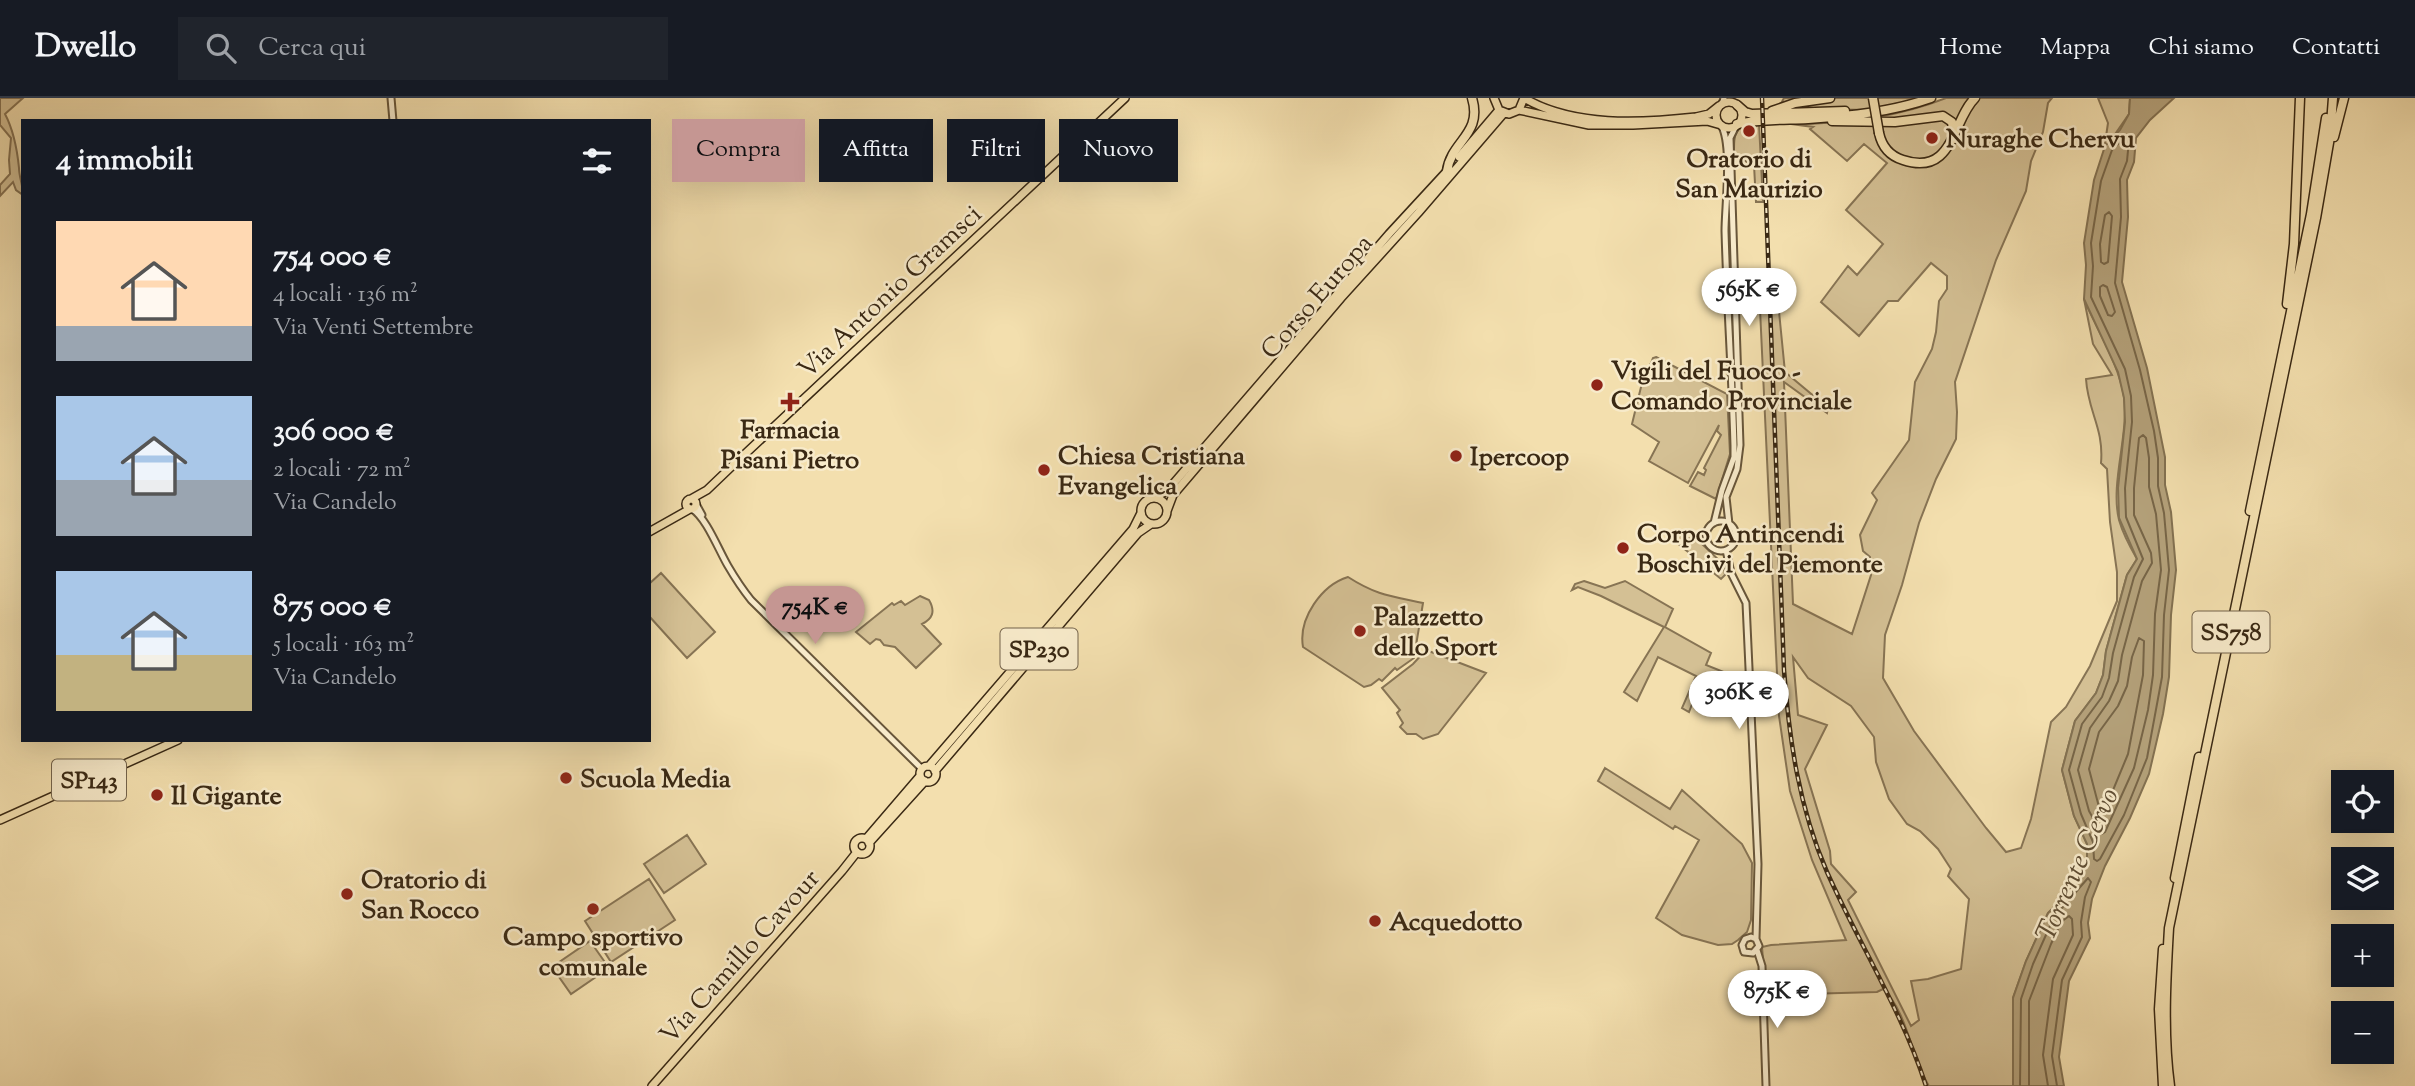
<!DOCTYPE html>
<html lang="it">
<meta charset="utf-8">
<style>
body{margin:0;font-family:"Sorts Mill Goudy",serif;background:#20242c;color:#f1f3f6;height:100vh;display:flex;flex-direction:column;font-size:26px;white-space:nowrap}
*{box-sizing:border-box;margin:0}
p{font-size:23px;color:#9ea1a6}
.icon{flex:none;width:38px;height:38px;fill:none;stroke:currentColor;stroke-width:2;stroke-linecap:round;stroke-linejoin:round}
.map{position:relative;flex:1;overflow:hidden}
.details{position:absolute;left:21px;top:21px;width:630px;height:623px;display:flex;flex-direction:column;background:#171b24;border-radius:0px;box-shadow:0 7px 28px #0002}
.details>*{flex:none}
.hud{position:absolute;left:672px;top:21px;width:665px;height:63px;display:flex;gap:14px}
.controls{position:absolute;left:2331px;top:672px;display:grid;gap:14px}
.controls a{display:grid;place-items:center;width:63px;height:63px;border-radius:0px;background:#171b24;box-shadow:0 7px 28px #0002;font-size:35px}
.price{position:absolute;translate:-50% -60px;padding:0 16px;border-radius:24px;background:#fff;color:#222;font-size:23px;line-height:46px;filter:drop-shadow(0 2px 4px #0008)}
.price::after{content:'';position:absolute;left:50%;top:42px;width:21px;height:16px;margin-left:-10px;background:inherit;clip-path:polygon(0 0,100% 0,50% 100%)}
.price.selected{background:#c59692;color:#111}
ul{padding:0;list-style:none}
li{display:flex;align-items:center;gap:21px;height:175px;padding:0 35px}
li span{display:grid;place-items:center;flex:none;width:196px;height:140px;border-radius:0px;color:#555}
li>.icon{margin-inline-start:auto}
span .icon{width:84px;height:84px;fill:#fffc;stroke-width:1}
li b{font-size:30px}
h2{display:flex;justify-content:space-between;align-items:center;height:84px;padding:0 35px;font-size:30px}
.chip{padding:0 24px;border-radius:0px;background:#171b24;box-shadow:0 7px 28px #0002;font-size:24px;line-height:63px}
.chip.selected{background:#c59692;color:#111}
header{display:flex;align-items:center;gap:42px;box-sizing:border-box;height:98px;padding:0 35px;background:#171b24;border-bottom:2px solid #363941}
header strong{font-size:33px}
nav{display:flex;gap:38px;margin-inline-start:auto;font-size:24px}
.search{width:490px;height:63px;background:#20242c;display:flex;align-items:center;gap:18px;box-sizing:border-box;padding:0 24px;border-radius:0px;color:#9ea1a6;font-size:26px}
.map>svg:first-child{display:block}
.green{fill:#d4c094;stroke:#877454;stroke-width:2;fill-rule:evenodd}
.water{fill:#b4a17a;stroke:#837151;stroke-width:2}
.lines{fill:none;stroke-linecap:round;stroke-linejoin:round}
.shore{stroke:#776547;stroke-width:2}
.minor-casing{stroke:#68563a;stroke-width:9}
.major-casing{stroke:#3a2914;stroke-width:10}
.highway-casing{stroke:#3a2914;stroke-width:11}
.minor{stroke:#f7eaca;stroke-width:5}
.major{stroke:#f3dfae;stroke-width:7}
.highway{stroke:#f3dfae;stroke-width:8}
.rail-casing{stroke:#3a2914;stroke-width:4.5}
.rail{stroke:#f7eaca;stroke-width:2;stroke-dasharray:5;stroke-linecap:butt}
.highway-bridge-casing{stroke:#3a2914;stroke-width:11;stroke-linecap:butt}
.highway-bridge{stroke:#f3dfae;stroke-width:8}
.poi-dot{fill:#8f2418;stroke:#f7eaca;stroke-width:2.5}
.labels{text-anchor:middle;stroke-width:5;stroke-linejoin:round;paint-order:stroke}
.shield{fill:#f7eaca;stroke:#73634b;stroke-width:2}
.shield-label{font-size:24px;font-weight:bold;fill:#3a2914}
.poi-label{font-size:26px;font-weight:bold;fill:#3a2914;stroke:#f7eaca;text-anchor:start}
.street-label{font-size:26px;fill:#3a2914;stroke:#f7eaca}
.water-label{font-size:28px;font-style:italic;fill:#5f4d33;stroke:#f7eaca}
</style>
<header>
<strong>Dwello</strong>
<div class="search"><svg class="icon" aria-label="search" viewBox="0 0 24 24"><circle cx="10" cy="10" r="6"/><path d="M15 15l6 6"/></svg>Cerca qui</div>
<nav><a>Home</a><a>Mappa</a><a>Chi siamo</a><a>Contatti</a></nav>
</header>
<div class="map">
<svg width="2415" height="988" viewBox="0 0 2415 988">
<rect width="100%" height="100%" fill="#f3dfae"/>
<filter id="stains"><feTurbulence type="fractalNoise" baseFrequency=".00286" numOctaves="4"/><feColorMatrix values="0 0 0 0 .2 0 0 0 0 .09 0 0 0 0 .02 0 0 0 .5 -.17"/></filter>
<radialGradient id="worn" r=".72"><stop offset=".6" stop-color="#630" stop-opacity="0"/><stop offset="1" stop-color="#630" stop-opacity=".3"/></radialGradient>
<path class="green" d="M0,0H23L5,16C14,33 17,50 19,70C19,79 23,87 23,97L16,92L13,84L0,98V87L10,76L9,62L11,40L0,27Z
M1784,0H1930L1882,12L1778,11Z
M1946,0H2052L2048,5L2043,34L2031,63L2026,93L1996,162L1955,284L1957,314L1956,341L1936,381L1919,425L1902,487L1885,537L1883,580L1914,633L1986,730L2006,754L2021,750L2031,721L2051,624L2066,609L2090,568L2117,503V474L2110,424L2107,371L2101,365C2104,330 2088,314 2086,281L2112,277L2093,246L2084,201C2097,232 2119,266 2124,299C2129,338 2110,385 2119,422C2123,436 2130,449 2137,461L2127,477L2106,553L2103,577L2096,595L2075,623L2062,672L2074,718L2087,746V760L2068,795L2048,815L2026,863L2013,900V988H1929C1912,961 1907,913 1883,891L1877,894L1766,897L1762,849L1771,847L1846,842L1812,762L1790,693L1779,618L1760,211L1771,210V173H1775L1785,274L1828,310L1827,315L1784,284L1793,506L1852,536L1871,477L1870,459L1863,453L1860,437L1877,402L1872,395L1909,342L1915,284L1932,251L1936,234L1939,203L1947,191V178L1931,165L1898,203H1888L1859,238L1821,204L1848,168L1857,177L1883,146L1846,112L1887,65L1864,46L1847,63L1810,31L1813,29L1791,26C1842,26 1898,19 1946,0ZM1793,559L1808,580L1851,608L1874,639L1876,664L1889,701L1907,726L1920,733L1938,751L1951,771L1948,778L1969,801L1961,871L1928,881L1911,883L1919,922L1911,928L1848,802L1856,794L1831,766L1830,753L1805,671L1827,627L1798,617Z
M2098,0H2130L2129,16L2104,52L2108,25Z
M1759,26L1763,104H1756L1754,67L1734,58C1734,35 1733,28 1759,26Z
M1656,259L1727,296L1730,356L1716,401L1690,388L1698,374L1704,377L1706,372L1704,370L1721,337L1717,333L1719,327L1688,385L1649,363L1659,344L1632,326L1641,289L1653,260Z
M1670,433L1701,445L1723,466L1725,477L1721,481L1665,435Z
M661,475L715,534L687,560L649,518V486Z
M1348,479C1376,497 1390,498 1423,505L1414,560L1397,572L1395,570L1382,583L1379,581L1371,587L1364,589L1303,549C1298,520 1322,487 1348,479Z
M1584,483L1605,490L1625,483L1673,511L1665,529L1711,555L1706,567L1746,583L1747,609L1744,617L1696,596L1689,614L1682,610L1696,578L1658,559L1637,603L1624,594L1664,529L1601,498L1578,489L1572,492L1575,486Z
M920,498L929,502C936,514 932,521 922,526L941,546L916,570L895,549L884,547L880,542L876,541L870,546L856,534L892,505L894,507L901,503L905,507Z
M1426,552L1486,575L1438,636L1423,641L1416,636H1407L1400,629L1403,625L1397,615L1400,612L1382,590L1413,566Z
M1605,670L1670,711L1682,692L1742,746L1752,765L1751,822L1747,834L1738,842L1732,846L1718,847L1682,837L1656,820L1699,742L1675,728L1673,731L1598,683Z
M687,737L706,766L664,795L644,766Z
M649,781L675,822L611,864L585,823Z
M590,843L609,870L571,896L552,869Z"/>
<path class="water" d="M2130,0H2174L2150,22L2136,40L2134,64L2127,82L2128,119L2122,184L2147,270L2165,359V387L2171,414L2176,472L2171,517L2169,579L2163,616L2149,676L2130,720L2105,768L2092,801L2088,825L2090,840L2069,883L2059,959L2064,988H2013V900L2026,863L2048,815L2068,795L2087,760V746L2074,718L2062,672L2075,623L2096,595L2103,577L2106,553L2127,477L2137,461L2119,420L2118,390L2125,324L2124,300L2118,274L2084,201L2086,167L2084,145L2094,82L2105,48L2120,32L2129,16Z"/>
<g class="lines">
<path class="shore" d="M2126,38L2129,42L2127,63L2120,81L2121,119L2115,185L2140,272L2154,333L2158,360V388L2164,415L2169,472L2164,517L2162,579L2147,660L2124,717L2100,761L2097,763L2094,761L2093,744L2081,716L2069,672L2082,626L2102,599L2109,580L2113,555L2134,479L2143,461L2126,419L2125,390L2132,324L2131,298L2125,271L2091,199L2093,168L2091,145L2101,83L2112,52Z
M2109,114L2112,118L2108,164L2104,166L2101,164L2100,146L2105,117Z
M2103,187L2107,189L2115,214L2112,218L2108,217L2100,198V189Z
M2143,337L2146,340L2149,360V389L2156,416L2161,472L2155,516L2153,577L2148,612L2134,670L2105,734L2102,736L2089,713L2078,672L2090,630L2109,603L2118,583L2122,557L2142,483L2152,465L2151,455L2134,417V390L2139,340Z
M2139,540L2144,543L2143,577L2128,656L2106,709L2102,712L2099,709L2089,671L2099,634L2118,608L2127,588L2132,559Z
M2020,988L2021,901L2033,866L2054,819L2088,780L2091,784L2085,799L2081,824L2082,839L2062,882L2052,958L2057,988
M2029,988V903L2051,846L2061,824L2069,818L2072,821L2073,837L2053,881L2043,957L2048,988"/>
<defs>
<path id="minor" d="M391,0L393,23
M1722,6L1724,0
M696,406L702,417
M692,411C706,419 719,453 728,468C735,480 743,492 751,502L922,671
M1706 438a15 15 0 1 1 30 0a15 15 0 1 1-30 0Z
M1714,425L1722,392L1734,359V348C1732,276 1727,205 1725,133C1725,108 1733,47 1721,27
M1729,426L1726,399L1737,371L1740,347L1730,40L1737,26
M1726,452L1731,475L1746,505L1758,766L1756,841L1759,848L1753,855L1744,854L1742,847L1745,841L1751,839L1756,841
M1757,852L1762,868L1766,988"/>
<path id="major" d="M1494,0L1499,12L1509,16L1519,12L1524,0
M1524,0C1573,29 1641,25 1696,19L1709,16L1719,8
M1716 17a13 13 0 1 1 26 0a13 13 0 1 1-26 0Z
M1519,12L1589,27H1633L1707,23L1721,27
M1459,59L1499,12
M1141 413a13 13 0 1 1 26 0a13 13 0 1 1-26 0Z
M1152,400L1167,393L1389,136L1449,71
M691,401L707,392L730,370L1125,0
M686 406a5 5 0 1 1 10 0a5 5 0 1 1-10 0Z
M1167,413L1173,397L1179,390L1341,200L1418,115L1504,15
M649,434L690,411
M929,668L1133,431L1141,415
M920 676a8 8 0 1 1 16 0a8 8 0 1 1-16 0Z
M935,673L1138,435L1151,426
M0,722L178,642
M854 748a8 8 0 1 1 16 0a8 8 0 1 1-16 0Z
M866,741L920,678
M869,745L925,683
M652,988L842,773L857,754"/>
<path id="highway" d="M1737,7L1745,14L1752,16L1845,13
M1772,13L1795,5L1830,0
M1832,23L1895,24L1943,18L1952,24L1954,41
M1737,26C1760,21 1784,22 1808,21C1849,18 1892,14 1931,0
M1879,35C1882,49 1890,58 1903,62C1954,79 1952,22 1975,0
M2334,39L2344,0
M1447,73C1451,43 1483,36 1472,0
M2287,206L2294,146L2300,0
M2250,413L2311,116L2326,20
M2175,780L2199,659
M2163,988L2159,911L2163,851
M2170,988C2163,936 2166,882 2169,830L2316,120L2330,39L2333,0"/>
</defs>
<use href="#minor" class="minor-casing"/>
<use href="#major" class="major-casing"/>
<use href="#highway" class="highway-casing"/>
<use href="#minor" class="minor"/>
<use href="#major" class="major"/>
<use href="#highway" class="highway"/>
<defs>
<path id="rail" d="M1762,0L1784,572C1789,641 1799,710 1827,774C1859,846 1902,913 1926,988"/>
</defs>
<use href="#rail" class="rail-casing"/>
<use href="#rail" class="rail"/>
<defs>
<path id="highway-bridge" d="M1873,0L1879,35"/>
</defs>
<use href="#highway-bridge" class="highway-bridge-casing"/>
<use href="#highway-bridge" class="highway-bridge"/>
</g>
<g class="poi-dot">
<circle cx="1749" cy="33" r="7"/>
<circle cx="1932" cy="40" r="7"/>
<circle cx="1597" cy="287" r="7"/>
<path d="M786.5 293.5h7v7h7v7h-7v7h-7v-7h-7v-7h7z"/>
<circle cx="1456" cy="358" r="7"/>
<circle cx="1044" cy="372" r="7"/>
<circle cx="1623" cy="450" r="7"/>
<circle cx="1360" cy="533" r="7"/>
<circle cx="566" cy="680" r="7"/>
<circle cx="157" cy="697" r="7"/>
<circle cx="347" cy="796" r="7"/>
<circle cx="593" cy="811" r="7"/>
<circle cx="1375" cy="823" r="7"/>
</g>
<g class="labels">
<g class="shield">
<rect x="2192.5" y="513.5" width="77" height="41" rx="5"/>
<rect x="1000.5" y="530.5" width="77" height="41" rx="5"/>
<rect x="52" y="661.5" width="74" height="41" rx="5"/>
</g>
<g class="shield-label">
<text x="2231" y="542">SS758</text>
<text x="1039" y="559">SP230</text>
<text x="89" y="690">SP143</text>
</g>
<g class="poi-label">
<text x="1946" y="49">Nuraghe Chervu</text>
<text x="1749" y="69" text-anchor="middle">Oratorio di<tspan x="1749" dy="30">San Maurizio</tspan></text>
<text x="1611" y="281">Vigili del Fuoco -<tspan x="1611" dy="30">Comando Provinciale</tspan></text>
<text x="790" y="340" text-anchor="middle">Farmacia<tspan x="790" dy="30">Pisani Pietro</tspan></text>
<text x="1058" y="366">Chiesa Cristiana<tspan x="1058" dy="30">Evangelica</tspan></text>
<text x="1470" y="367">Ipercoop</text>
<text x="1637" y="444">Corpo Antincendi<tspan x="1637" dy="30">Boschivi del Piemonte</tspan></text>
<text x="1374" y="527">Palazzetto<tspan x="1374" dy="30">dello Sport</tspan></text>
<text x="580" y="689">Scuola Media</text>
<text x="171" y="706">Il Gigante</text>
<text x="361" y="790">Oratorio di<tspan x="361" dy="30">San Rocco</tspan></text>
<text x="1389" y="832">Acquedotto</text>
<text x="593" y="847" text-anchor="middle">Campo sportivo<tspan x="593" dy="30">comunale</tspan></text>
</g>
<g class="street-label">
<text transform="translate(889 193) rotate(-43)" y="9">Via Antonio Gramsci</text>
<text transform="translate(1316 198) rotate(-49)" y="9">Corso Europa</text>
<text transform="translate(739 858) rotate(-48)" y="9">Via Camillo Cavour</text>
</g>
<g class="water-label">
<text transform="translate(2076 766) rotate(-66)" y="10">Torrente Cervo</text>
</g>
</g>
<rect width="100%" height="100%" filter="url(#stains)"/>
<rect width="100%" height="100%" fill="url(#worn)"/>
</svg>
<div class="controls">
<a><svg class="icon" aria-label="locate" viewBox="0 0 24 24"><circle cx="12" cy="12" r="6"/><path d="M12 2v4M12 18v4M2 12h4M18 12h4"/></svg></a>
<a><svg class="icon" aria-label="layers" viewBox="0 0 24 24"><path d="M12 4l9 5-9 5-9-5zM3 14l9 5 9-5"/></svg></a>
<a>+</a>
<a>−</a>
</div>
<b class="price" style="left:1749px;top:230px">565K €</b>
<b class="price selected" style="left:815px;top:548px">754K €</b>
<b class="price" style="left:1739px;top:633px">306K €</b>
<b class="price" style="left:1777px;top:932px">875K €</b>
<div class="hud">
<a class="chip selected">Compra</a>
<a class="chip">Affitta</a>
<a class="chip">Filtri</a>
<a class="chip">Nuovo</a>
</div>
<section class="details">
<h2>4 immobili<svg class="icon" aria-label="filters" viewBox="0 0 24 24"><path d="M4 7h16M4 17h16"/><circle cx="9" cy="7" r="2"/><circle cx="15" cy="17" r="2"/></svg></h2>
<ul>
<li><span style="background:linear-gradient(#ffd9b3 75%,#9aa5b1 0)"><svg class="icon" aria-label="home" viewBox="0 0 24 24"><path d="M3 11l9-7 9 7M6 9v11h12V9"/></svg></span><div><b>754 000 €</b><p>4 locali · 136 m²</p><p>Via Venti Settembre</p></div></li>
<li><span style="background:linear-gradient(#a9c7e8 60%,#9aa5b1 0)"><svg class="icon" aria-label="home" viewBox="0 0 24 24"><path d="M3 11l9-7 9 7M6 9v11h12V9"/></svg></span><div><b>306 000 €</b><p>2 locali · 72 m²</p><p>Via Candelo</p></div></li>
<li><span style="background:linear-gradient(#a9c7e8 60%,#c2b280 0)"><svg class="icon" aria-label="home" viewBox="0 0 24 24"><path d="M3 11l9-7 9 7M6 9v11h12V9"/></svg></span><div><b>875 000 €</b><p>5 locali · 163 m²</p><p>Via Candelo</p></div></li>
</ul>
</section>
</div>
